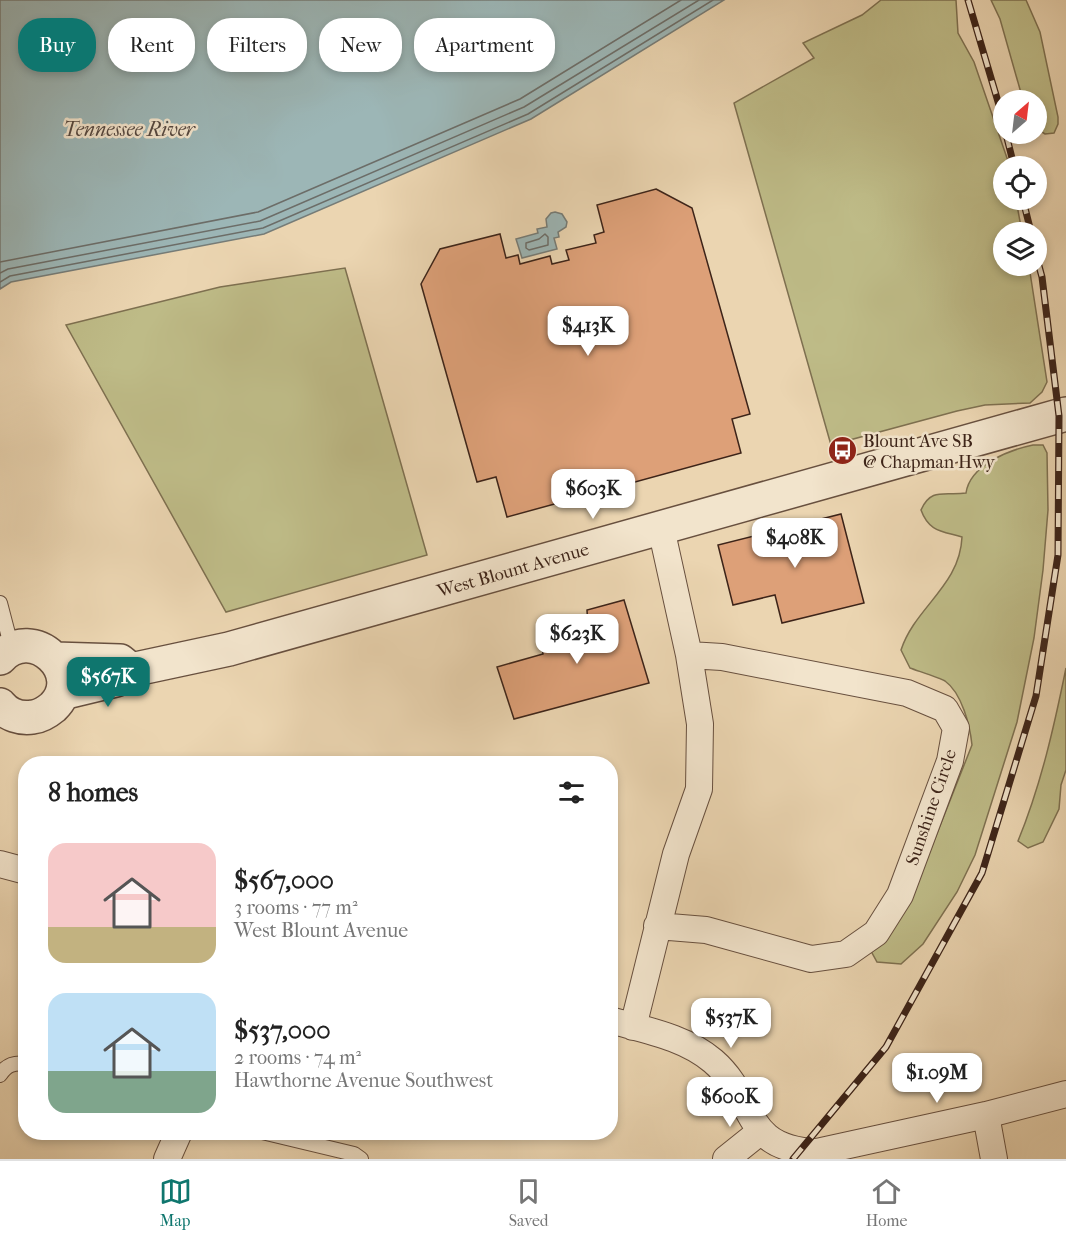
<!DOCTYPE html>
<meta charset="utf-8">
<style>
body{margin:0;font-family:"IM FELL French Canon",serif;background:#f6f6f6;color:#222;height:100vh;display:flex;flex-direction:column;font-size:22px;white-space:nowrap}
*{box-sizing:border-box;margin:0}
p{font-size:20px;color:#767676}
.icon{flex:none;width:33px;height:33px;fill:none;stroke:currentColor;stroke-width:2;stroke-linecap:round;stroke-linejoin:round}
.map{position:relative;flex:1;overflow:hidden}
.sheet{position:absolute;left:18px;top:756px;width:600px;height:384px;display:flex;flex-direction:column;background:#fff;border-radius:24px;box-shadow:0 3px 9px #0003}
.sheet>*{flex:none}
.guide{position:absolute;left:18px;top:18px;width:600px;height:54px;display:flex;gap:12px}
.needle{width:39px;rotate:28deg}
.controls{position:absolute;left:993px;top:90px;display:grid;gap:12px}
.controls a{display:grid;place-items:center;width:54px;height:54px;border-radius:50%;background:#fff;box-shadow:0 3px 9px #0003;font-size:30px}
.price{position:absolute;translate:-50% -51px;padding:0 14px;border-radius:12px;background:#fff;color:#222;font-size:20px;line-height:39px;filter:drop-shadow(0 2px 3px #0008)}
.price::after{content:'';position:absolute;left:50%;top:36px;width:18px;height:14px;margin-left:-9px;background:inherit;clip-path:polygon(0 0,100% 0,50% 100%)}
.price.selected{background:#0f766e;color:#fff}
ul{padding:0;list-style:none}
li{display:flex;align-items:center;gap:18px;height:150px;padding:0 30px}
li span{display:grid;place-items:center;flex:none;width:168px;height:120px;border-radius:18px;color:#555}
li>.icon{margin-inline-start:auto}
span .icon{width:72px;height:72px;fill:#fffc;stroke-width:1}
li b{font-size:26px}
h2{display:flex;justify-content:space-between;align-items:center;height:72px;padding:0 30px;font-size:26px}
.chip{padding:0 21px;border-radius:24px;background:#fff;box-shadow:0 3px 9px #0003;font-size:21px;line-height:54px}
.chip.selected{background:#0f766e;color:#fff}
.tab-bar{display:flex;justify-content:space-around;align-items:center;height:84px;border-top:2px solid #e0e0e0;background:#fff;font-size:16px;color:#767676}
.tab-bar a{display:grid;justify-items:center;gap:3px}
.tab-bar .selected{color:#0f766e}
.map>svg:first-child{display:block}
.green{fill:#bebb87;stroke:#7e7050;stroke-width:1.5}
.water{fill:#9cb6b6;stroke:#767c77;stroke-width:1.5}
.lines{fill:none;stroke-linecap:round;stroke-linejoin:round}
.shore{stroke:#6c6d68;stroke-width:1.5}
.building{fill:#dda078;stroke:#3d2419;stroke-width:1.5}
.service-casing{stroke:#68503f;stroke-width:16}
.minor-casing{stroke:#68503f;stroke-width:28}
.tertiary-casing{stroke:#68503f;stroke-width:36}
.service{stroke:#f2e4cc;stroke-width:14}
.minor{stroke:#f2e4cc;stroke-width:26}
.tertiary{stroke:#f2e4cc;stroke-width:33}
.rail-casing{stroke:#3d2419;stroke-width:7}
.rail{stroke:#f2e4cc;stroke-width:4.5;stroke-dasharray:14;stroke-linecap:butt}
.labels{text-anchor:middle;stroke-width:5;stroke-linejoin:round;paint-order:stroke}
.poi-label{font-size:18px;fill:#3d2419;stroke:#f2e4cc;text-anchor:start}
.street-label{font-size:18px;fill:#3d2419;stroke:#f2e4cc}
.water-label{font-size:20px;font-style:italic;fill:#554840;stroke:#f2e4cc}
</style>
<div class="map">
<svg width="1066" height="1159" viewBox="0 0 1066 1159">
<rect width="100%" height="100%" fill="#ebd5b1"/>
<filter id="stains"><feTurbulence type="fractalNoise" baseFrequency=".00333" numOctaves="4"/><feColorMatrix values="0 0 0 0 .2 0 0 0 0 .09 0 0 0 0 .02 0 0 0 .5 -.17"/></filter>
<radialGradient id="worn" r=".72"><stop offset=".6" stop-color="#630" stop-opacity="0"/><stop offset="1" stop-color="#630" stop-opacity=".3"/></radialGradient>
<path class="green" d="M881,0H956L958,33L974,62L1008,161L1009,166H1004V200H1016L1022,232H1004V266H1029L1047,382L1042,392L1030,403L985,405L957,411L831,445L734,103L814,58L803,43L862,15Z
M991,0H1026L1040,32L1058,117V124L1054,133L1045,134L1037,129L1036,100H1023L1000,19Z
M345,268L427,555L226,612L66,325L220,287Z
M1033,445H1043L1047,453L1048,510L1043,570L1034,638L1017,722L975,855L957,892L923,944L901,964L877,962L871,951L907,902L932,846L972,745C970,726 962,693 945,681C940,678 918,671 910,668L901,650C915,607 960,586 962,537C942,531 929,532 921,510C931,487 945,496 966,493C970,465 1009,450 1033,445Z
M1066,668V770L1061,785L1059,809L1043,842L1028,848L1018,841C1041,785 1054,727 1066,668Z"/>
<path class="water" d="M0,0H724L531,119L264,234L11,282L0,289Z
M555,212L562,214L567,222L566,227L558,232L559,237L554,238L557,249L522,258L516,239L538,233L537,229L547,227L546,219L551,213Z"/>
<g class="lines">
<path class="shore" d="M545,234L548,237V245L529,250L526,248V243L539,239Z
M0,262L258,212L520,99L681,0
M0,273L8,269L260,221L524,107L699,0
M0,282L10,276L263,228L528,114L713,0"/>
</g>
<path class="building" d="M656,189L692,208L750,414L732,419L741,453L507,517L496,477L477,482L421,284L440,249L500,234L506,258L518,255L520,264L550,256L552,264L569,260L566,250L596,243L594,235L604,232L597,205Z
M841,514L864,603L782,623L775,595L733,605L718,545Z
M624,600L649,683L514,719L497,667L543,654L541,639L588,627L587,610Z"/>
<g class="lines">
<defs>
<path id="service" d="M0,603L12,649
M0,1075C6,1065 14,1062 26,1064
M262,1132L354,1154L361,1159"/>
<path id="minor" d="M0,864L26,871
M657,926L706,930L811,959L846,954L876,933L900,895L950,761L956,728L945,709L907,693L722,657L689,655
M610,1020C645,1030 685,1037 713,1061C757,1099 741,1149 817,1152L986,1115L1066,1094
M633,1027L676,854L699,789L700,724L689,655L661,528
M986,1115L994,1159
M167,1159L179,1132
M726,1159L761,1131"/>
<path id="tertiary" d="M0,658C33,622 87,674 53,707C47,712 41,716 33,717C21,719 8,715 0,705
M55,659L120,661L131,670
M62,693L116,680L131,670L229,649L1066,414"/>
</defs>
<use href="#service" class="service-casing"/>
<use href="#minor" class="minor-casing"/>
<use href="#tertiary" class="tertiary-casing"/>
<use href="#service" class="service"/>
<use href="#minor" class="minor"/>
<use href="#tertiary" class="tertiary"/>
<defs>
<path id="rail" d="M968,0L1004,122
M1006,134L1014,166
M1023,200L1031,232
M793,1159L886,1047L982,873L1036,696L1058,555L1059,416L1042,277L1036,255"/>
</defs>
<use href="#rail" class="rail-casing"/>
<use href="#rail" class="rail"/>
</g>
<defs>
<symbol id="bus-disc" viewBox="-11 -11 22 22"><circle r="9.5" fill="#8f2418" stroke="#f2e4cc"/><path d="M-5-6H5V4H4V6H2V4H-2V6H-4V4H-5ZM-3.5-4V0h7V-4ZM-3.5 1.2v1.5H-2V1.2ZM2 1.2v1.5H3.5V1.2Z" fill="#fff"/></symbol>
</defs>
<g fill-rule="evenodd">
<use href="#bus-disc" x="826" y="434" width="33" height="33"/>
</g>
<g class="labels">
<g class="poi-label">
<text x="863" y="447">Blount Ave SB<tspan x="863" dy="21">@ Chapman Hwy</tspan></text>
</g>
<g class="street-label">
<text transform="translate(513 570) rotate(-16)" y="6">West Blount Avenue</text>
<text transform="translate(931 807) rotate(-71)" y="6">Sunshine Circle</text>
</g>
<g class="water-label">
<text x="129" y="136">Tennessee River</text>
</g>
</g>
<rect width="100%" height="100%" filter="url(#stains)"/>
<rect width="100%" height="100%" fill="url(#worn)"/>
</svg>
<div class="controls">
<a><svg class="needle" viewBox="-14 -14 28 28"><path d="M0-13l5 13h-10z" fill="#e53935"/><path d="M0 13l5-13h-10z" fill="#767676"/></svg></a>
<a><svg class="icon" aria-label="locate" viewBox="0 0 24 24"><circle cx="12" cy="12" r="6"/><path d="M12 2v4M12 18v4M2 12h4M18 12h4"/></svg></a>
<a><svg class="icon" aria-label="layers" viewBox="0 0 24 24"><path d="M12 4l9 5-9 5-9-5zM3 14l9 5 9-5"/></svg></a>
</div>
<b class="price" style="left:588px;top:357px">$413K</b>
<b class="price" style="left:593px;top:520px">$603K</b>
<b class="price" style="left:795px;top:569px">$408K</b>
<b class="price" style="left:577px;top:665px">$623K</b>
<b class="price selected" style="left:108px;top:708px">$567K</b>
<b class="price" style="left:731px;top:1049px">$537K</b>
<b class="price" style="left:937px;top:1104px">$1.09M</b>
<b class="price" style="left:730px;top:1128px">$600K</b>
<div class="guide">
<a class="chip selected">Buy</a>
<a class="chip">Rent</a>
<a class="chip">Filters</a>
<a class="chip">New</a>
<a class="chip">Apartment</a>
</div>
<section class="sheet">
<h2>8 homes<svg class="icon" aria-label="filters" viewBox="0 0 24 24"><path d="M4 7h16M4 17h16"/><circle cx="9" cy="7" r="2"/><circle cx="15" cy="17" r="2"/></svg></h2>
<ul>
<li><span style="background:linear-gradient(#f6c9c9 70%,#c2b280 0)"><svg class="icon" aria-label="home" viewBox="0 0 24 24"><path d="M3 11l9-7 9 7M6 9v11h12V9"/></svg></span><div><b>$567,000</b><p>3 rooms · 77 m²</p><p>West Blount Avenue</p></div></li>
<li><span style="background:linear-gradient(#bfe0f5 65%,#7fa58c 0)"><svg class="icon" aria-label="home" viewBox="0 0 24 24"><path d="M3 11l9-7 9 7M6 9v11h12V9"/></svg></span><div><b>$537,000</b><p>2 rooms · 74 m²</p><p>Hawthorne Avenue Southwest</p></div></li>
</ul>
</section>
</div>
<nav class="tab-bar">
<a class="selected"><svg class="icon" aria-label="map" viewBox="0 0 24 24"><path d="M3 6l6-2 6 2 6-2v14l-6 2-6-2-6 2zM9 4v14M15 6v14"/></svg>Map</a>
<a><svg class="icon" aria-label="saved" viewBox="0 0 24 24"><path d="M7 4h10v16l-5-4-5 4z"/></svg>Saved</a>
<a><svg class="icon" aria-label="home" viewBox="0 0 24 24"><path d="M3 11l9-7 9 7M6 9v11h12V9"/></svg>Home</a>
</nav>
